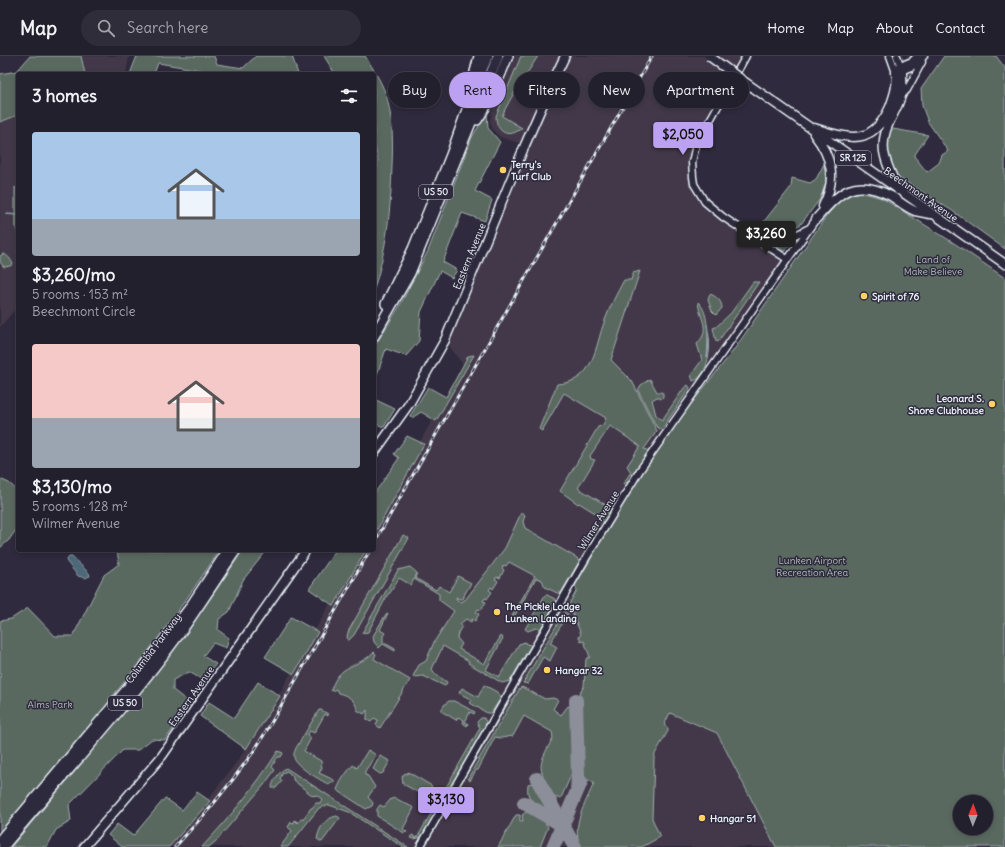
<!DOCTYPE html>
<meta charset="utf-8">
<style>
body{margin:0;font-family:Delius,sans-serif;background:#2f2d3a;color:#f1f3f6;height:100vh;display:flex;flex-direction:column;font-size:15px;white-space:nowrap}
*{box-sizing:border-box;margin:0}
p{font-size:13px;color:#a3a3aa}
.icon{flex:none;width:22px;height:22px;fill:none;stroke:currentColor;stroke-width:2;stroke-linecap:round;stroke-linejoin:round}
.map{position:relative;flex:1;overflow:hidden}
.sheet{position:absolute;left:16px;top:16px;width:360px;height:480px;display:flex;flex-direction:column;background:#23202e;border-radius:4px;box-shadow:0 2px 6px #0003,0 0 0 1px #403e4a}
.sheet>*{flex:none}
.guide{position:absolute;left:388px;top:16px;width:380px;height:36px;display:flex;gap:8px}
.needle{width:26px;rotate:1deg}
.controls{position:absolute;left:953px;top:739px;display:grid;gap:8px}
.controls a{display:grid;place-items:center;width:40px;height:40px;border-radius:50%;background:#23202e;box-shadow:0 2px 6px #0003,0 0 0 1px #403e4a;font-size:20px}
.price{position:absolute;translate:-50% -34px;padding:0 9px;border-radius:4px;background:#bca0f2;color:#111;font-size:13px;line-height:26px;filter:drop-shadow(0 1px 2px #0008)}
.price::after{content:'';position:absolute;left:50%;top:24px;width:12px;height:9px;margin-left:-6px;background:inherit;clip-path:polygon(0 0,100% 0,50% 100%)}
.price.on{background:#222;color:#fff}
ul{padding:0;list-style:none}
li{display:grid;align-content:center;gap:8px;height:212px;padding:0 16px}
li span{display:grid;place-items:center;height:124px;border-radius:4px;color:#555}
li>.icon{margin-inline-start:auto}
span .icon{width:72px;height:72px;fill:#fffc;stroke-width:1}
li b{font-size:17px}
h2{display:flex;justify-content:space-between;align-items:center;height:48px;padding:0 16px;font-size:17px}
.chip{padding:0 14px;border-radius:18px;background:#23202e;box-shadow:0 2px 6px #0003,0 0 0 1px #403e4a;font-size:14px;line-height:36px}
.chip.on{background:#bca0f2;color:#111}
header{display:flex;align-items:center;gap:24px;box-sizing:border-box;height:56px;padding:0 20px;background:#23202e;border-bottom:1px solid #403e4a}
header strong{font-size:19px}
nav{display:flex;gap:22px;margin-inline-start:auto;font-size:14px}
.search{width:280px;height:36px;background:#2f2d3a;display:flex;align-items:center;gap:10px;box-sizing:border-box;padding:0 14px;border-radius:22px;color:#a3a3aa;font-size:15px}
.map>svg:first-child{display:block}
.built{fill:#433948;fill-rule:evenodd}
.green{fill:#5a6960;stroke:#a1adac;fill-rule:evenodd}
.water{fill:#4e6778;stroke:#8c9eab}
.lines{fill:none;stroke-linecap:round;stroke-linejoin:round}
.stream{stroke:#8c9eab;stroke-width:1.5}
.taxiway{stroke:#8c8e9a;stroke-width:14}
.tertiary-casing{stroke:#e8f1f8;stroke-width:9}
.primary-casing{stroke:#e8f1f8;stroke-width:11}
.trunk-casing{stroke:#e8f1f8;stroke-width:11}
.motorway-casing{stroke:#e8f1f8;stroke-width:12}
.tertiary{stroke:#2f2a3d;stroke-width:6}
.primary{stroke:#2f2a3d;stroke-width:8}
.trunk{stroke:#2f2a3d;stroke-width:8}
.motorway{stroke:#2f2a3d;stroke-width:9}
.rail-casing{stroke:#e8f1f8;stroke-width:3}
.rail{stroke:#2f2a3d;stroke-width:1.5;stroke-dasharray:4.5;stroke-linecap:butt}
.trunk-bridge-casing{stroke:#e8f1f8;stroke-width:11;stroke-linecap:butt}
.trunk-bridge{stroke:#2f2a3d;stroke-width:8}
.poi-dot{fill:#ffd166;stroke:#2f2a3d;stroke-width:1.5}
.labels{text-anchor:middle;stroke-width:3;stroke-linejoin:round;paint-order:stroke}
.shield{fill:#2f2a3d;stroke:#b0b5c0;stroke-width:1}
.shield-label{font-size:9px;font-weight:bold;fill:#e8f1f8}
.poi-label{font-size:10px;font-weight:bold;fill:#e8f1f8;stroke:#2f2a3d;text-anchor:start}
.street-label{font-size:10px;fill:#e8f1f8;stroke:#2f2a3d}
.park-label{font-size:10px;fill:#afbbbb;stroke:#2f2a3d}
</style>
<header>
<strong>Map</strong>
<div class="search"><svg class="icon" aria-label="search" viewBox="0 0 24 24"><circle cx="10" cy="10" r="6"/><path d="M15 15l6 6"/></svg>Search here</div>
<nav><a>Home</a><a>Map</a><a>About</a><a>Contact</a></nav>
</header>
<div class="map">
<svg width="1005" height="791" viewBox="0 0 1005 791">
<rect width="100%" height="100%" fill="#2f2a3d"/>
<filter id="ink" filterUnits="userSpaceOnUse"><feTurbulence type="fractalNoise" baseFrequency=".025" numOctaves="2"/><feDisplacementMap in="SourceGraphic" scale="8" xChannelSelector="R" yChannelSelector="G"/><feConvolveMatrix kernelMatrix="1 2 1 2 8 2 1 2 1" color-interpolation-filters="sRGB"/></filter>
<g filter="url(#ink)">
<path class="built" d="M81,0H129L126,18H85Z
M515,0H746L697,87L693,121L705,146L787,203L691,342L659,381L628,426L586,494L416,791H164L196,759L238,704L264,665L360,494H374V468L463,309L445,284L525,89L500,81L493,74L490,65L492,55ZM632,325L659,380L586,346Z
M18,59V250L0,271V66Z
M568,541L572,543L573,547L670,657L717,677L776,791H424Z"/>
<path class="green" d="M30,0H81L85,18H18V59L0,66V18L17,15Z
M137,0H214L217,8L243,12L256,0H292L298,18H210L201,14L158,7L154,18H130Z
M324,0H365C374,14 384,29 388,46C393,67 393,89 392,110C391,151 387,193 374,233V129L378,104L374,86V18H335Z
M521,0H538C526,20 511,39 502,60L522,72C509,83 496,77 496,60Z
M944,0H996L1005,12V193L951,154L891,117L884,94L887,72L928,79L914,100L927,116L939,107L942,99L948,95L928,66L922,50L921,33Z
M487,57L488,72L500,86L475,135L492,144L485,165L462,157L443,206L457,214L452,222L440,215L421,256L419,285L406,300L386,293L374,327V291L399,251L428,195L472,81Z
M824,108L826,126L820,143L801,168L790,174L772,177L758,173L791,131L792,122L810,127L816,123Z
M15,131L18,134V175L15,171Z
M861,136L882,142L957,189L1005,222V791H776L717,677L670,657L664,669L668,672V675L655,698L654,703L652,762L660,781L642,791H581C570,770 586,747 594,727L579,720L578,641L584,630L586,603L590,601L584,585L581,586L579,581L581,578L571,554L567,559L564,557L577,534L575,530L635,427L691,348L733,295L825,162C838,146 841,140 861,136ZM960,746H986V772H960Z
M793,182L785,196L770,186V185Z
M3,198C8,199 11,204 13,208L10,210L4,211L0,206V200Z
M640,215L611,304L632,325L657,375L644,393L649,395L628,426L623,428L631,416L627,410L640,390L610,370L590,400L591,403L595,404L578,432L606,449L607,452L610,448C613,454 607,460 604,465L601,466L598,464L600,460L579,447L578,448L560,435L598,371L603,369L606,362L564,337L542,375L539,373L557,328C595,326 594,292 605,264C610,250 617,237 624,224H631L633,217Z
M753,226H759L718,286L716,285L713,272L716,271L731,257Z
M710,238C716,240 722,245 722,252L716,259L712,255L708,244Z
M698,246C710,256 708,286 707,301L709,293V282C711,294 707,322 693,325L691,319L702,304L697,288C712,273 699,262 698,246Z
M474,299L436,365L421,356L412,362L410,360L428,331L446,341L468,300Z
M650,323L657,336H661L663,337V341L661,343L657,341L652,344L656,359L662,364L684,332L688,329L690,332L661,374L656,370L638,334L641,329Z
M374,343L395,353L384,371L374,367Z
M407,380L424,388L374,479V438L399,402L394,398Z
M0,423L9,427L18,435V471L9,484L0,492Z
M521,457H523L525,459L523,466L525,472L577,502L579,506L561,537H557L545,531L542,524L536,522L514,561L512,560L535,520L509,506L506,510L504,509L502,512L504,514L500,522L497,521L495,523L498,525L493,533L491,531L489,534L492,536L487,543L485,542L483,545L486,546L481,554L478,553L476,556L479,558L475,565L472,563L471,566L466,563L460,568L462,570L458,577L457,582L462,588L459,593L484,608L501,580L503,582L486,614L499,621L519,588L525,586L526,588L531,589L510,625L502,627L468,607L469,605L443,590L432,613L435,618L447,626L445,630L423,620L415,621L413,620L419,609L426,605L434,586L454,555L439,544V538L414,523L411,529L399,522L390,537L388,538L368,576L362,577L398,514L410,511L417,517L415,522L436,534L439,530L449,536L458,520L471,527L462,543H459L456,541L457,544L460,546L465,544L505,492Z
M595,469L599,471C597,476 594,485 588,488L584,484Z
M403,479L409,482L354,579L348,585L347,580L349,574Z
M117,494H220C186,544 151,594 112,641L116,646L0,784V565L11,563L28,552L55,580H73L104,519L119,508Z
M243,494H267L243,524L229,556L219,563L218,574L229,582L226,592L213,587L203,600L216,608L203,624L189,616L173,624V634L191,648L165,684L152,683L138,694H123L69,749L71,765L56,774L47,791H11C92,695 174,600 243,494Z
M336,494H366L334,550L309,533Z
M545,539H547L555,543V548L538,577L539,573L536,572L528,575L525,573Z
M388,557L380,574L385,577L383,580V586L395,593V595L383,588L379,592L374,586L373,580L386,558Z
M562,560L565,563L550,587L557,591L550,605L543,601L528,628L523,627Z
M291,561L318,576L294,618L265,601Z
M374,596L376,598L374,603L410,624L380,672L376,669L378,664L374,662L371,666L367,664V654L364,658L357,654C356,644 347,639 338,637L336,633L332,635L331,634C340,606 357,613 374,596Z
M258,626L280,640L246,693L200,660L209,646L234,662Z
M484,629L497,636L501,642L491,657H487L470,647L472,644L459,637L462,632L478,641Z
M516,630L517,632L467,718V716Z
M522,631L545,643L553,642L558,644L553,653L561,659L568,650L572,652V717L561,742H554C538,710 536,713 553,682L552,676L524,660L513,680L501,682L495,681L478,714H476L470,725L468,722L520,632Z
M449,645H454L475,656L474,658L470,656L465,666L468,668L467,670L463,667L464,664L458,661L456,664L441,655L444,649Z
M319,654H321L328,658V660L325,658L314,677L310,675L307,679L311,682L304,695L321,705L322,712L319,717L334,724V727L331,726L329,729C320,723 295,711 294,701C293,698 295,695 296,692Z
M481,662H484L486,666V669L422,781L414,783L411,782L412,779L417,782L480,672L477,666Z
M368,694L376,699L365,715V719L368,720L375,731L368,741L373,747L372,750L366,753L337,734C340,725 346,717 353,709L357,712Z
M278,695L283,697L281,701H278C275,704 274,708 272,711L275,714L264,729L216,785L209,791H202C230,761 256,730 278,695Z
M380,700L390,705L383,717L380,718L373,713Z
M286,712L408,791H403L349,756L329,749L319,752L288,791H280L292,775L288,771L291,766L294,767L295,764L298,767L301,763H303L311,752H312L316,747H320L322,743L316,739L313,740L293,724V721L287,715L283,717L280,722L282,725L276,732H272C272,725 280,715 286,712Z
M408,716L432,730L423,746L419,743L421,738L403,728L402,721L405,717L407,718Z
M533,727L539,731L548,749L546,753L544,754C532,747 526,743 528,728Z
M197,736L210,745L169,791H122L108,779L117,768L133,780L165,742L182,754Z
M395,742L414,752L403,773L407,776L404,777L377,760V753L380,749L384,751L391,743Z
M528,755L542,762L548,771L540,791H498L516,759H520V765H523L522,759Z
M337,760L340,762L322,786L317,783C319,772 325,762 337,760Z"/>
<path class="water" d="M69,501H72L89,517L90,520L85,522L78,520L66,505Z"/>
<g class="lines">
<path class="stream" d="M6,158L18,159
M707,269L709,282L708,300"/>
<path class="taxiway" d="M576,644L578,719L577,735
M537,723L575,791
M524,747L562,769
M553,791L581,726"/>
<defs>
<path id="tertiary" d="M746,0L696,89L692,106L693,121L694,128L705,146L723,161L787,203
M890,0L896,17L916,9L924,0
M897,0L902,14
M895,12L912,5L917,0
M901,40L907,34L922,6
M755,181C779,182 785,186 807,173
M420,791L585,504L640,414L816,163"/>
<path id="primary" d="M374,397L409,348L445,284L525,89L553,25L565,0
M84,791L162,700L306,494"/>
<path id="trunk" d="M742,24L1005,208
M814,72C849,83 872,91 890,51C894,40 898,29 896,17
M814,78C832,101 837,123 823,150
M898,134C893,121 886,109 884,96C881,72 895,60 901,40C903,32 902,23 902,15
M816,163C841,135 854,121 891,140C899,145 907,152 915,155C920,156 925,157 930,158"/>
<path id="motorway" d="M473,24L479,0
M477,64L490,44L508,0
M386,248L413,193L451,99L477,25L488,0
M374,280L410,217L498,0
M0,784L128,632L188,554L228,494
M3,791C62,720 125,652 180,577C199,550 217,522 236,494"/>
</defs>
<use href="#tertiary" class="tertiary-casing"/>
<use href="#primary" class="primary-casing"/>
<use href="#trunk" class="trunk-casing"/>
<use href="#motorway" class="motorway-casing"/>
<use href="#tertiary" class="tertiary"/>
<use href="#primary" class="primary"/>
<use href="#trunk" class="trunk"/>
<use href="#motorway" class="motorway"/>
<defs>
<path id="rail" d="M374,487L652,0
M175,791L210,752L234,722L254,695L270,669L370,494"/>
</defs>
<use href="#rail" class="rail-casing"/>
<use href="#rail" class="rail"/>
<defs>
<path id="trunk-bridge" d="M709,0L742,24"/>
</defs>
<use href="#trunk-bridge" class="trunk-bridge-casing"/>
<use href="#trunk-bridge" class="trunk-bridge"/>
</g>
</g>
<g class="poi-dot">
<circle cx="503" cy="114" r="4"/>
<circle cx="864" cy="240" r="4"/>
<circle cx="992" cy="348" r="4"/>
<circle cx="497" cy="556" r="4"/>
<circle cx="547" cy="614" r="4"/>
<circle cx="702" cy="762" r="4"/>
</g>
<g class="labels">
<g class="shield">
<rect x="835" y="95" width="36" height="14" rx="3"/>
<rect x="419" y="129" width="34" height="14" rx="3"/>
<rect x="108" y="640" width="34" height="14" rx="3"/>
</g>
<g class="shield-label">
<text x="853" y="105">SR 125</text>
<text x="436" y="139">US 50</text>
<text x="125" y="650">US 50</text>
</g>
<g class="poi-label">
<text x="511" y="112">Terry's<tspan x="511" dy="12">Turf Club</tspan></text>
<text x="872" y="244">Spirit of 76</text>
<text x="984" y="346" text-anchor="end">Leonard S.<tspan x="984" dy="12">Shore Clubhouse</tspan></text>
<text x="505" y="554">The Pickle Lodge<tspan x="505" dy="12">Lunken Landing</tspan></text>
<text x="555" y="618">Hangar 32</text>
<text x="710" y="766">Hangar 51</text>
</g>
<g class="street-label">
<text transform="translate(921 138) rotate(35)" y="4">Beechmont Avenue</text>
<text transform="translate(469 200) rotate(-68)" y="4">Eastern Avenue</text>
<text transform="translate(598 464) rotate(-58)" y="4">Wilmer Avenue</text>
<text transform="translate(153 592) rotate(-53)" y="4">Columbia Parkway</text>
<text transform="translate(191 640) rotate(-55)" y="4">Eastern Avenue</text>
</g>
<g class="park-label">
<text x="933" y="207">Land of<tspan x="933" dy="12">Make Believe</tspan></text>
<text x="812" y="508">Lunken Airport<tspan x="812" dy="12">Recreation Area</tspan></text>
<text x="50" y="652">Alms Park</text>
</g>
</g>
</svg>
<div class="controls">
<a><svg class="needle" viewBox="-14 -14 28 28"><path d="M0-13l5 13h-10z" fill="#e53935"/><path d="M0 13l5-13h-10z" fill="#a3a3aa"/></svg></a>
</div>
<b class="price" style="left:683px;top:100px">$2,050</b>
<b class="price on" style="left:766px;top:199px">$3,260</b>
<b class="price" style="left:446px;top:765px">$3,130</b>
<div class="guide">
<a class="chip">Buy</a>
<a class="chip on">Rent</a>
<a class="chip">Filters</a>
<a class="chip">New</a>
<a class="chip">Apartment</a>
</div>
<section class="sheet">
<h2>3 homes<svg class="icon" aria-label="filters" viewBox="0 0 24 24"><path d="M4 7h16M4 17h16"/><circle cx="9" cy="7" r="2"/><circle cx="15" cy="17" r="2"/></svg></h2>
<ul>
<li><span style="background:linear-gradient(#a9c7e8 70%,#9aa5b1 0)"><svg class="icon" aria-label="home" viewBox="0 0 24 24"><path d="M3 11l9-7 9 7M6 9v11h12V9"/></svg></span><div><b>$3,260/mo</b><p>5 rooms · 153 m²</p><p>Beechmont Circle</p></div></li>
<li><span style="background:linear-gradient(#f6c9c9 60%,#9aa5b1 0)"><svg class="icon" aria-label="home" viewBox="0 0 24 24"><path d="M3 11l9-7 9 7M6 9v11h12V9"/></svg></span><div><b>$3,130/mo</b><p>5 rooms · 128 m²</p><p>Wilmer Avenue</p></div></li>
</ul>
</section>
</div>
